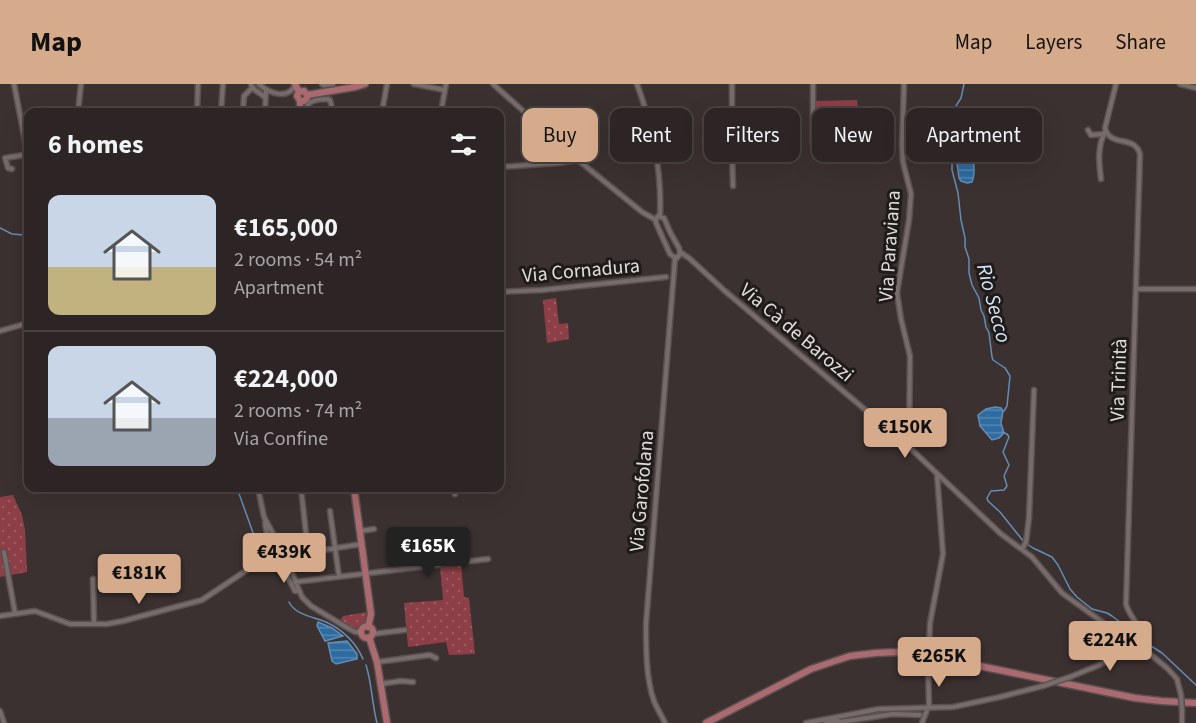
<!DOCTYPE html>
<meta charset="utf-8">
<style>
body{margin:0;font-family:"Source Sans 3",sans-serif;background:#393132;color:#f1f3f6;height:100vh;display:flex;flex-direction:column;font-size:22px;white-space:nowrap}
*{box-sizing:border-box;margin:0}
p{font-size:20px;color:#a7a5a7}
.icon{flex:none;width:33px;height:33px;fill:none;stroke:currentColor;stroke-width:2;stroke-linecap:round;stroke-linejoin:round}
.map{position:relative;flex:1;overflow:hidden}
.side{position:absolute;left:24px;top:24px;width:480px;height:384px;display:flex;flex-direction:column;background:#2d2525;border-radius:12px;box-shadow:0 6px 24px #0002,0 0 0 2px #484242}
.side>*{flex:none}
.guide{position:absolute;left:522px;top:24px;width:570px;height:54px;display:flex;gap:12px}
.price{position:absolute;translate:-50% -51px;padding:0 14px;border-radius:6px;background:#d6ab8b;color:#111;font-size:20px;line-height:39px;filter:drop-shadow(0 2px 3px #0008)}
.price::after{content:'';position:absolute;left:50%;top:36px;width:18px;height:14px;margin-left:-9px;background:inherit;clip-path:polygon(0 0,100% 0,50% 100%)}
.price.active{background:#222;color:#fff}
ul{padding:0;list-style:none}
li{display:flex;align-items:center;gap:18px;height:150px;padding:0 24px}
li+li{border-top:2px solid #484242}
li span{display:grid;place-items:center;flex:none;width:168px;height:120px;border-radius:12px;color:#555}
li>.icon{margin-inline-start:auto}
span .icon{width:72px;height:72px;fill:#fffc;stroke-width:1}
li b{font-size:26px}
h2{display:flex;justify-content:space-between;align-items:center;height:72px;padding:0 24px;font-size:26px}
.tag{padding:0 21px;border-radius:12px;background:#2d2525;box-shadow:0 6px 24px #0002,0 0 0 2px #484242;font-size:21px;line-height:54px}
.tag.active{background:#d6ab8b;color:#111}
header{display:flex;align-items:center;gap:36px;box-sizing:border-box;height:84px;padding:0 30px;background:#d6ab8b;color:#111}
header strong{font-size:28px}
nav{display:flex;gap:33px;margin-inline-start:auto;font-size:21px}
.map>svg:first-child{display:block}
.grass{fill:url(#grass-dots)}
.garden{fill:#8c3f46}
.water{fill:url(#water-rules);stroke:#648db3;stroke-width:1.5}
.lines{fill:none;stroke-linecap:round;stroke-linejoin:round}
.stream{stroke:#648db3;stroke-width:1.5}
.minor-casing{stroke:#595050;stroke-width:7}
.major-casing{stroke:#595050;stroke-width:9}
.minor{stroke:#776b6b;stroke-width:4}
.major{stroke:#ab6a6f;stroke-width:6}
.minor-bridge-casing{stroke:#595050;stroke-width:7;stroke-linecap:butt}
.minor-bridge{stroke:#776b6b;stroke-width:4}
.labels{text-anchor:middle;stroke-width:6;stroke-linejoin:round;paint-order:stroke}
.street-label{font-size:20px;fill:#e3dcdc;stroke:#201b1b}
.water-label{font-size:21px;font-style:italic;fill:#d6e6f6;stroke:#201b1b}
</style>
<header>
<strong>Map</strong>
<nav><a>Map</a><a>Layers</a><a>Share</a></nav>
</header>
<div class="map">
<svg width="1196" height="639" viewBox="0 0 1196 639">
<defs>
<pattern id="grass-dots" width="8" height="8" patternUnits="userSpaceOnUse" patternTransform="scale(1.5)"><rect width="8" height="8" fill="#8c3f46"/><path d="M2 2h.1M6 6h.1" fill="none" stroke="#9c5a60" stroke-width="1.8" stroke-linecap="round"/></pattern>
<pattern id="water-rules" width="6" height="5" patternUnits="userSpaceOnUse" patternTransform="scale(1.5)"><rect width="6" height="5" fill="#2d6ba1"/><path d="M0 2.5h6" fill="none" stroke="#5586b2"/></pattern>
</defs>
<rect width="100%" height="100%" fill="#3c3131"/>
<path class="grass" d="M556,214L559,240L568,239L569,255L547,259L543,216Z
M13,411L22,431L25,446L27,488L0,493V413Z
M461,479L464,513L469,514L475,570L449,571L446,558L408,563L404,519L443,516L440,482Z
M367,528L368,530C362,548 358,547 343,539L341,535L343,532Z"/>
<path class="garden" d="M857,16L858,24H873V44H855V56L816,57L815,17Z"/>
<path class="water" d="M968,67C974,73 976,89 972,98L967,99L961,97L959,94L957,79L959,69Z
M995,323L1001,324L1003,327L1001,339L1004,349L999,354L992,356L980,342L978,331L986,325Z
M318,538L332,544L343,552L325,557L317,542Z
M347,557L357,570V575L336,580L332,577L328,559Z"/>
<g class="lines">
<path class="stream" d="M964,0L961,14L954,25L951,36L950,44L952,59V86L958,109L961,136L965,154V163L969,175V189L972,201L979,214L981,226L984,232L986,243L989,249L992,273L993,276L1005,284L1010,292L1007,322L1004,327
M0,144L12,150L24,151L28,153
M1002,348L1007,350L1009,353L1003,368L1009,381L1004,392L1007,402L1004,406L991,407L987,414L988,417L1000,428L1024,458L1033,464L1052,473L1058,481L1070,505L1077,513L1092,525L1107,529L1112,532L1120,538L1136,555L1151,562L1162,569L1196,601
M237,404L261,471L270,468
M289,518C295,531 314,533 326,538C343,546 356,559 363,575
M366,581C372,600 372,620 377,639"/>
<defs>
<path id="minor" d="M251,0C253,8 261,8 265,14
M259,0C269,9 286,16 295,2
M322,0L324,1L333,0
M414,0L445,6
M493,0L578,76L642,128L656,136
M637,0C652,41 662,88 660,132
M732,0V51L734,57L732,68L733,102
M813,0V59
M904,0L902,62L903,78L911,110L909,136L897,209L901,235L910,272L909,359L908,362
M1180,0L1196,4
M197,25L218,28
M78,28L81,0
M197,28L198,0
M221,28L223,0
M243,28L244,12L252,4
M265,28L266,6
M306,28C306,15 318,16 328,15L330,16L333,28
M382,28L387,0
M441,28L446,0
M1088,46L1091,51L1103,50
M500,83L558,79L578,76
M12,85L8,84L5,74L24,71L27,67L14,0
M1101,95C1099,79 1097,63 1105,48
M658,132L664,134L670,148L679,164L680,170L677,174L674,173L670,170L656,139V135Z
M680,168L689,174L725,207L908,362L1001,450L1032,473L1062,509L1105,540L1139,561L1167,584L1177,595L1181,611
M1136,205H1196
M500,208L542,206L666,193
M0,247L28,239
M258,404L264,433L285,472L302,513L311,522L346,543L355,548H361
M301,404L308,468
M259,407L279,404
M455,410V404
M330,427L339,493
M265,437C265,456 286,489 295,507H298
M360,447L374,445
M1022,465L1026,458L1029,434L1034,306
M4,468L15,529
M285,472L362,460
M93,495L94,540
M295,498L488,475
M0,532L35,527L70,540H107L123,537L202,516L274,468
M372,550L405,546
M929,564L930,539L943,470L937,390
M377,578L430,571L436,574
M1070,593L1097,582L1134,564L1140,560L1143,555C1142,542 1129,533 1126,520L1140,70C1134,50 1110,64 1105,44L1116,0
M381,600L400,597L413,598
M0,627L4,639
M837,633L838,637L840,638L893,630L920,631
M665,639C662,632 657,625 654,617C646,595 646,564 646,540L675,174
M806,639L879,625L953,623L1000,613L1043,602
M826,639L838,637
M922,639L929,621L928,578
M1182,639V626"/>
<path id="major" d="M295,0L299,8
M307,11L355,3L365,0
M300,28V17L297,12L299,8L304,7L307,11V14L304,17H300
M354,404L371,530L368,543
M361 548a6 6 0 1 1 12 0a6 6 0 1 1-12 0Z
M369,553L377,578L387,639
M706,639L811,585L850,572L876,569L898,568L926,571L1135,614L1161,617L1196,619"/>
</defs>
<use href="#minor" class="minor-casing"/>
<use href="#major" class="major-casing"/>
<use href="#minor" class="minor"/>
<use href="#major" class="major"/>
<defs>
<path id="minor-bridge" d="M928,578L929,564
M1043,602L1070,593
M1181,611L1182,626"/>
</defs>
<use href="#minor-bridge" class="minor-bridge-casing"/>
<use href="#minor-bridge" class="minor-bridge"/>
</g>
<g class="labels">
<g class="street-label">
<text transform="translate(889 162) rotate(-86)" y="7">Via Paraviana</text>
<text transform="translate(581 186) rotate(-5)" y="7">Via Cornadura</text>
<text transform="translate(797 248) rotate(40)" y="7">Via Cà de Barozzi</text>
<text transform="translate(1118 296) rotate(-88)" y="7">Via Trinità</text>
<text transform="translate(641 407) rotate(-85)" y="7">Via Garofolana</text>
</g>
<g class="water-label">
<text transform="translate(994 219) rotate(75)" y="7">Rio Secco</text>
</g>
</g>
</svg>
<b class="price" style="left:905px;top:375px">€150K</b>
<b class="price active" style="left:428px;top:494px">€165K</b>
<b class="price" style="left:284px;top:500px">€439K</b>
<b class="price" style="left:139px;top:521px">€181K</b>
<b class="price" style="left:1110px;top:588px">€224K</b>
<b class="price" style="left:939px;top:604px">€265K</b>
<div class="guide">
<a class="tag active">Buy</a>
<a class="tag">Rent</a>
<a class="tag">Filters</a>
<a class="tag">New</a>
<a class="tag">Apartment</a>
</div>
<section class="side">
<h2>6 homes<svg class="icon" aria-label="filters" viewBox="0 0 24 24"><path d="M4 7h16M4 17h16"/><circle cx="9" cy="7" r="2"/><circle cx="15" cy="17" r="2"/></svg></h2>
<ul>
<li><span style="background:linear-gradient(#c9d6e8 60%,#c2b280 0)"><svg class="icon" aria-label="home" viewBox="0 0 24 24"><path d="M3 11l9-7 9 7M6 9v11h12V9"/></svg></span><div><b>€165,000</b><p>2 rooms · 54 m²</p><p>Apartment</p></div></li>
<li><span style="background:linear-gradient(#c9d6e8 60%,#9aa5b1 0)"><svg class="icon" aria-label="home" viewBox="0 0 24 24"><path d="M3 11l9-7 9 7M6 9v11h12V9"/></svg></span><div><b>€224,000</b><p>2 rooms · 74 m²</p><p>Via Confine</p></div></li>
</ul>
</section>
</div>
